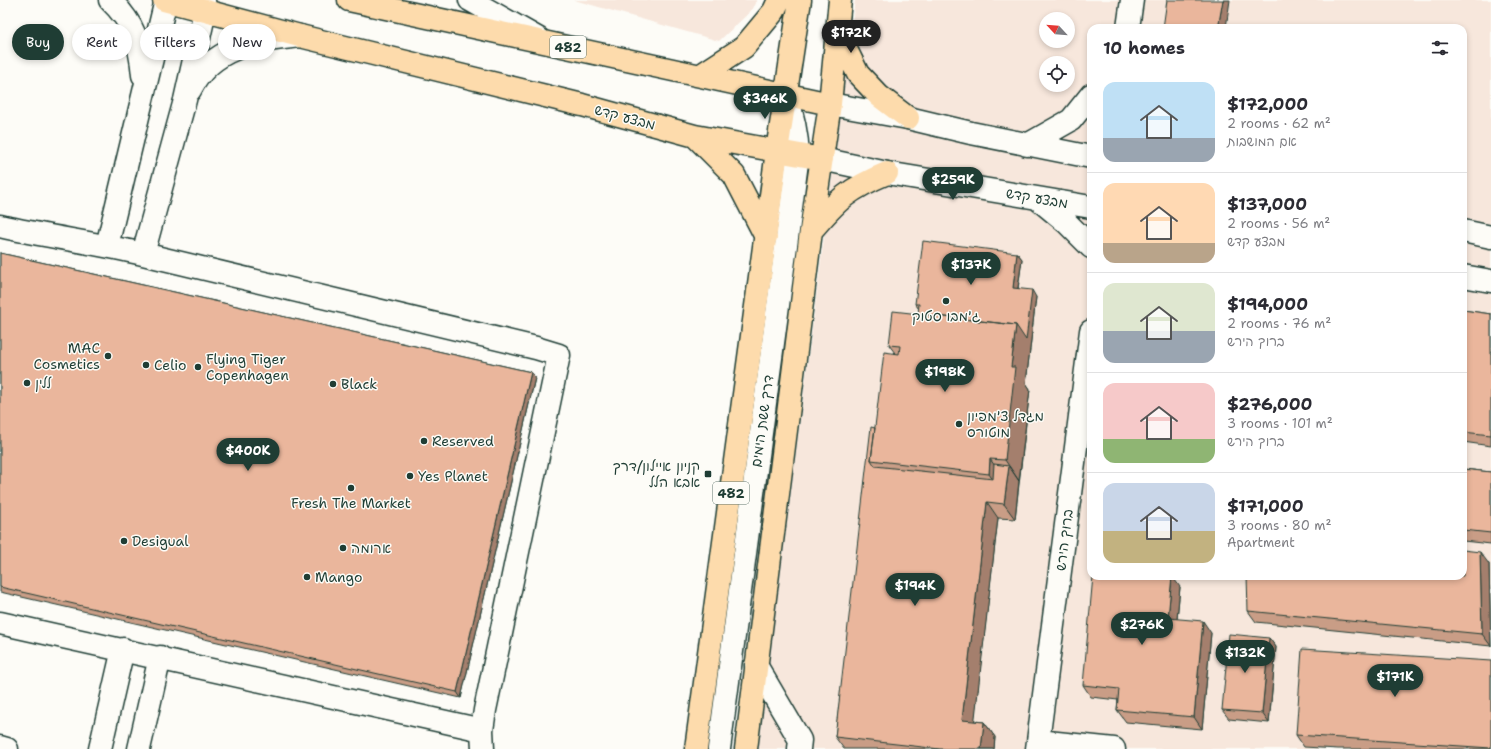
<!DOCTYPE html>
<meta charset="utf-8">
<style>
body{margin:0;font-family:"Shantell Sans","Playpen Sans Hebrew",sans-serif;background:#f7f7f7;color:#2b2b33;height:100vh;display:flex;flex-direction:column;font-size:15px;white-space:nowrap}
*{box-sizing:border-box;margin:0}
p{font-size:13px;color:#7c7c81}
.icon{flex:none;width:22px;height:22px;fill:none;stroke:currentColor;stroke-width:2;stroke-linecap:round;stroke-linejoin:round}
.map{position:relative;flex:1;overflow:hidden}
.drawer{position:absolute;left:1087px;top:24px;width:380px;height:556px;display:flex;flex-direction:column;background:#fff;border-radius:12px;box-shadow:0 2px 6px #0003}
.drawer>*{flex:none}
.hud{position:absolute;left:12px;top:24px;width:380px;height:36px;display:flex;gap:8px}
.needle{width:26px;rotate:296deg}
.buttons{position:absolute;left:1039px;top:12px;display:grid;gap:8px}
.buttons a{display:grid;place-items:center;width:36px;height:36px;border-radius:50%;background:#fff;box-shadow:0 2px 6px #0003;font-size:20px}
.price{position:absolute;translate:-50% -34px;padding:0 9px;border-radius:14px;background:#1f3d34;color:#fff;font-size:13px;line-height:26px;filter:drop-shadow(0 1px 2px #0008)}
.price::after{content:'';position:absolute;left:50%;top:24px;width:12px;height:9px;margin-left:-6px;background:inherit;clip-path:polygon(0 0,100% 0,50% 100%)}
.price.on{background:#222;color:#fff}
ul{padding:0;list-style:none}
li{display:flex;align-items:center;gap:12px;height:100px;padding:0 16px}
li+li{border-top:1px solid #e1e1e2}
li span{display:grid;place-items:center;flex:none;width:112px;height:80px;border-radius:12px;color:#555}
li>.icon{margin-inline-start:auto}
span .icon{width:48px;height:48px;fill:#fffc;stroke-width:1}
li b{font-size:17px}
h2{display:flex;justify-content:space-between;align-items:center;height:48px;padding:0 16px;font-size:17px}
.tag{padding:0 14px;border-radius:18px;background:#fff;box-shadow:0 2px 6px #0003;font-size:14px;line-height:36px}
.tag.on{background:#1f3d34;color:#fff}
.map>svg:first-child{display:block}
.built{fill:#f7e7dc;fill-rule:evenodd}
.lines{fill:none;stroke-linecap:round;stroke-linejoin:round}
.minor-casing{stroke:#1f3d34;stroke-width:25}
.major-casing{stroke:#1f3d34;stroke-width:25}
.minor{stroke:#fdfcf7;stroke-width:22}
.major{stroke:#fddbac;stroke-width:22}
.wall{fill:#c99d86;stroke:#1f3d34}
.shaded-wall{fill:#a47f6d;stroke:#1f3d34}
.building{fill:#eab69c;stroke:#1f3d34}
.poi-dot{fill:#1f3d34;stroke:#fdfcf7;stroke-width:1.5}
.labels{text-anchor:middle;stroke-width:3;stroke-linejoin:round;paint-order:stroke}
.shield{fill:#fdfcf7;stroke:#62766e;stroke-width:1}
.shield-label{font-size:13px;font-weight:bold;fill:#1f3d34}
.street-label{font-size:14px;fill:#1f3d34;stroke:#fdfcf7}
.poi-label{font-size:14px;fill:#1f3d34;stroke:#fdfcf7;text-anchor:start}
</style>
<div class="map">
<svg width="1491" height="749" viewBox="0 0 1491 749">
<rect width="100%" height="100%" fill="#fdfcf7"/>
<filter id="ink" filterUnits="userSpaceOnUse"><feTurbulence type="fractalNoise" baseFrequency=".025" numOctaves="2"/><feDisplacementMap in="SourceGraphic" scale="8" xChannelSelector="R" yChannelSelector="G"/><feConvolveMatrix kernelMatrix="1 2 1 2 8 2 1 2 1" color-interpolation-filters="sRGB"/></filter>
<g filter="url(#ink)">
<path class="built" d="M574,0H757L750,12L719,41Z
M855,0H1491V749H757ZM1046,19H1068V41H1046ZM1091,28H1463V576H1091ZM1046,63H1068V85H1046Z"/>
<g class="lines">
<defs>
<path id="minor" d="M110,0C134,23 140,43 143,75
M470,0L539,39
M1128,28L1132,0
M190,90C212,46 255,41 300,36
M830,104L908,118L971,133L1091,157
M1027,145L1071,120L1091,95
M822,159L887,173L1091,207
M1037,198L1066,222L1091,247
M0,226C48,237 96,243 143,254L536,348L559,355L485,710L482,730L483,749
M1463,231L1491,237
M107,246L166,0
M143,254L185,100L205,11L204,0
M1463,276L1491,281
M0,623L482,730
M756,665L800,740L799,749
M1038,741L1114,749
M0,747L7,749
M100,749L123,649
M139,749L160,657
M719,749L798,155C797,133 793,115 786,95
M1037,749L1091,331"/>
<path id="major" d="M164,0L300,36L582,105L695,136L822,159
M349,0L830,104
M836,29L858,74L879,96L908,118
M701,75L744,47L774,11L779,0
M695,136L734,175L766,237
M811,231C838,199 849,189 887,173
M696,749L777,151L800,0
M746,749L811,231L830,104L840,0"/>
</defs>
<use href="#minor" class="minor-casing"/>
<use href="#major" class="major-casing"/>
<use href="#minor" class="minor"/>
<use href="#major" class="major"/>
</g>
<path class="wall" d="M0,253L531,372L535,378L461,698L0,592Z
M1017,253L1022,259L1018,289L1036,297L1026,383L1030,389L1015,519L998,518L974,721L984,722L995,737L994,749H844L835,737L875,428L895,353L889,345L918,314L919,309L915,304Z
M1463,310L1491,314V446L1463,442Z
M1463,469L1491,472V544L1463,541Z
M1489,564L1491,646L1256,622L1248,611Z
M1180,587L1177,619L1211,633L1202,729L1126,722L1117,710L1118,700L1091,697L1083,685Z
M1269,638L1276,647L1269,723L1229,719L1222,710Z
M1491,661V749H1338L1304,747L1296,735Z"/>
<path class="shaded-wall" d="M1223,0H1230L1226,28H1218Z
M1017,253L1022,259L1017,295L1013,288Z
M1032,290L1036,297L1026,383L1030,389L1019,481L1005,460L1011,367L1016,325Z
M531,372L535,378L461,698L457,692Z
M990,459L1005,480L1003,495L989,474Z
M1009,466L1019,481L1015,519L1004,504Z
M987,502L998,518L973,735L962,720Z
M1480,552L1489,564L1491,646L1482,634Z
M1172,576L1180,587L1176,630L1168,618Z
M1203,621L1211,633L1202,729L1194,717Z
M1269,638L1276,647L1269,723L1262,713Z
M984,722L995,737L994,749H981Z"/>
<path class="building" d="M1167,0H1223L1218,28H1163Z
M923,241L1017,253L1013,288L1032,290L1026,340L1016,325L918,314L919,304H915Z
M0,253L531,372L457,692L0,587Z
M1463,310L1491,314V435L1463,432Z
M893,311L1016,325L1011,367H1015L1005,460L990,459L989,474L871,460L884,352L899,354L900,346L889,345Z
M871,427L875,428L871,460L875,466L993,479L994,464L1009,466L1004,504L987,502L962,720L984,722L981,749H940L835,737Z
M1463,469L1491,472V533L1463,530Z
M1463,550L1480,552L1482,634L1248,611L1247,576H1463Z
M1093,576H1172L1168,618L1203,621L1194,717L1117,710L1119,689L1083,685Z
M1229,634L1269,638L1262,713L1222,710Z
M1302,649L1491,661V748L1296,735Z"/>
</g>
<g class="poi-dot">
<circle cx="946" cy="301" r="4"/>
<circle cx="108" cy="356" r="4"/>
<circle cx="146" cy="365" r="4"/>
<circle cx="198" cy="367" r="4"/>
<circle cx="27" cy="383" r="4"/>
<circle cx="333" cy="384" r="4"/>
<circle cx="959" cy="424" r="4"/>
<circle cx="424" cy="441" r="4"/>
<rect x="704" y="470" width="8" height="8" rx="2"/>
<circle cx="410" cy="476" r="4"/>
<circle cx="351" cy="488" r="4"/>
<circle cx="124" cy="541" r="4"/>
<circle cx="343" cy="548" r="4"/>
<circle cx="307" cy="577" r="4"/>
</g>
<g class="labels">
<g class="shield">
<rect x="550" y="36" width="36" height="22" rx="3"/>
<rect x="713" y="482" width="36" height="22" rx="3"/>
</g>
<g class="shield-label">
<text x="568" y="52">482</text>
<text x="731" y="498">482</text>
</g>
<g class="street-label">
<text transform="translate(625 117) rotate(15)" y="5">מבצע קדש</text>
<text transform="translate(1037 198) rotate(10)" y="5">מבצע קדש</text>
<text transform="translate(762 421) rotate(-82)" y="5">דרך ששת הימים</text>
<text transform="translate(1064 540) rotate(-83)" y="5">ברוך הירש</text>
</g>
<g class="poi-label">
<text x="946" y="321" text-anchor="middle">ג'מבו סטוק</text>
<text x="100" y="353" text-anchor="end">MAC<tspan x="100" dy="16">Cosmetics</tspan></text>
<text x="206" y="364">Flying Tiger<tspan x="206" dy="16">Copenhagen</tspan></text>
<text x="154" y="370">Celio</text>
<text x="35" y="388">ללין</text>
<text x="341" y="389">Black</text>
<text x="967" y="421">מגדל צ'מפיון<tspan x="967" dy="16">מוטורס</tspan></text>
<text x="432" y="446">Reserved</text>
<text x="700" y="471" text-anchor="end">קניון איילון/דרך<tspan x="700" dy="16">אבא הלל</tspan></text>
<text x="418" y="481">Yes Planet</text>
<text x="351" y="508" text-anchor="middle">Fresh The Market</text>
<text x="132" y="546">Desigual</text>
<text x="351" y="553">ארומה</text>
<text x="315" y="582">Mango</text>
</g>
</g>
</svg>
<div class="buttons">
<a><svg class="needle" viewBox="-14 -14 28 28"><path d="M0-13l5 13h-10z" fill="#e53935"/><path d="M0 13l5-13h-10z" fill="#7c7c81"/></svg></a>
<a><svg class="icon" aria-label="locate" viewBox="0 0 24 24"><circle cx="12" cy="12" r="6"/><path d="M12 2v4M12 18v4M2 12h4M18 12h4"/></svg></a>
</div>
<b class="price on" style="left:851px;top:54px">$172K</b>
<b class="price" style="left:765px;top:120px">$346K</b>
<b class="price" style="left:953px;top:201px">$259K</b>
<b class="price" style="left:971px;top:286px">$137K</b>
<b class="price" style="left:945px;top:393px">$198K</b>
<b class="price" style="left:248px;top:472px">$400K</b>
<b class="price" style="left:915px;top:607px">$194K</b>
<b class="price" style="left:1142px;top:646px">$276K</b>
<b class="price" style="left:1245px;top:674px">$132K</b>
<b class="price" style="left:1395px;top:698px">$171K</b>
<div class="hud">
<a class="tag on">Buy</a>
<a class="tag">Rent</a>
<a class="tag">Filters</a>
<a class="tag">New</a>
</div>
<section class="drawer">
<h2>10 homes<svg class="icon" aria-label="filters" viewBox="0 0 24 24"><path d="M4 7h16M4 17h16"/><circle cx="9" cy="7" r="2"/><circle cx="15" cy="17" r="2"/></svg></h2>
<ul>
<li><span style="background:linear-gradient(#bfe0f5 70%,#9aa5b1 0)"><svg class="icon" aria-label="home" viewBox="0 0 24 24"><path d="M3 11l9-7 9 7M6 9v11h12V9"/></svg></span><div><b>$172,000</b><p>2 rooms · 62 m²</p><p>אם המושבות</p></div></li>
<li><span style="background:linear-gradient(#ffd9b3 75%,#b9a48a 0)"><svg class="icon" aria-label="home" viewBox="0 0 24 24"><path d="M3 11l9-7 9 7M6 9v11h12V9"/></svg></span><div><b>$137,000</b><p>2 rooms · 56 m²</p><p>מבצע קדש</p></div></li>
<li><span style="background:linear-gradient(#dfe7d0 60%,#9aa5b1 0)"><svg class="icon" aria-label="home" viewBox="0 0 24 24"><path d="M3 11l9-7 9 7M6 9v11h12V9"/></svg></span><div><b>$194,000</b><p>2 rooms · 76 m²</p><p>ברוך הירש</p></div></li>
<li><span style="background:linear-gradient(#f6c9c9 70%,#8fb573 0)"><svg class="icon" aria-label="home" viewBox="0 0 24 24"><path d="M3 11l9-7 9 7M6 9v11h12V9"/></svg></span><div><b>$276,000</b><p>3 rooms · 101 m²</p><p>ברוך הירש</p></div></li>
<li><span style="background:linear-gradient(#c9d6e8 60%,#c2b280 0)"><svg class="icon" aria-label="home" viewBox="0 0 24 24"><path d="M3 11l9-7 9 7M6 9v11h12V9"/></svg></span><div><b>$171,000</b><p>3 rooms · 80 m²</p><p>Apartment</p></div></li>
</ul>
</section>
</div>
